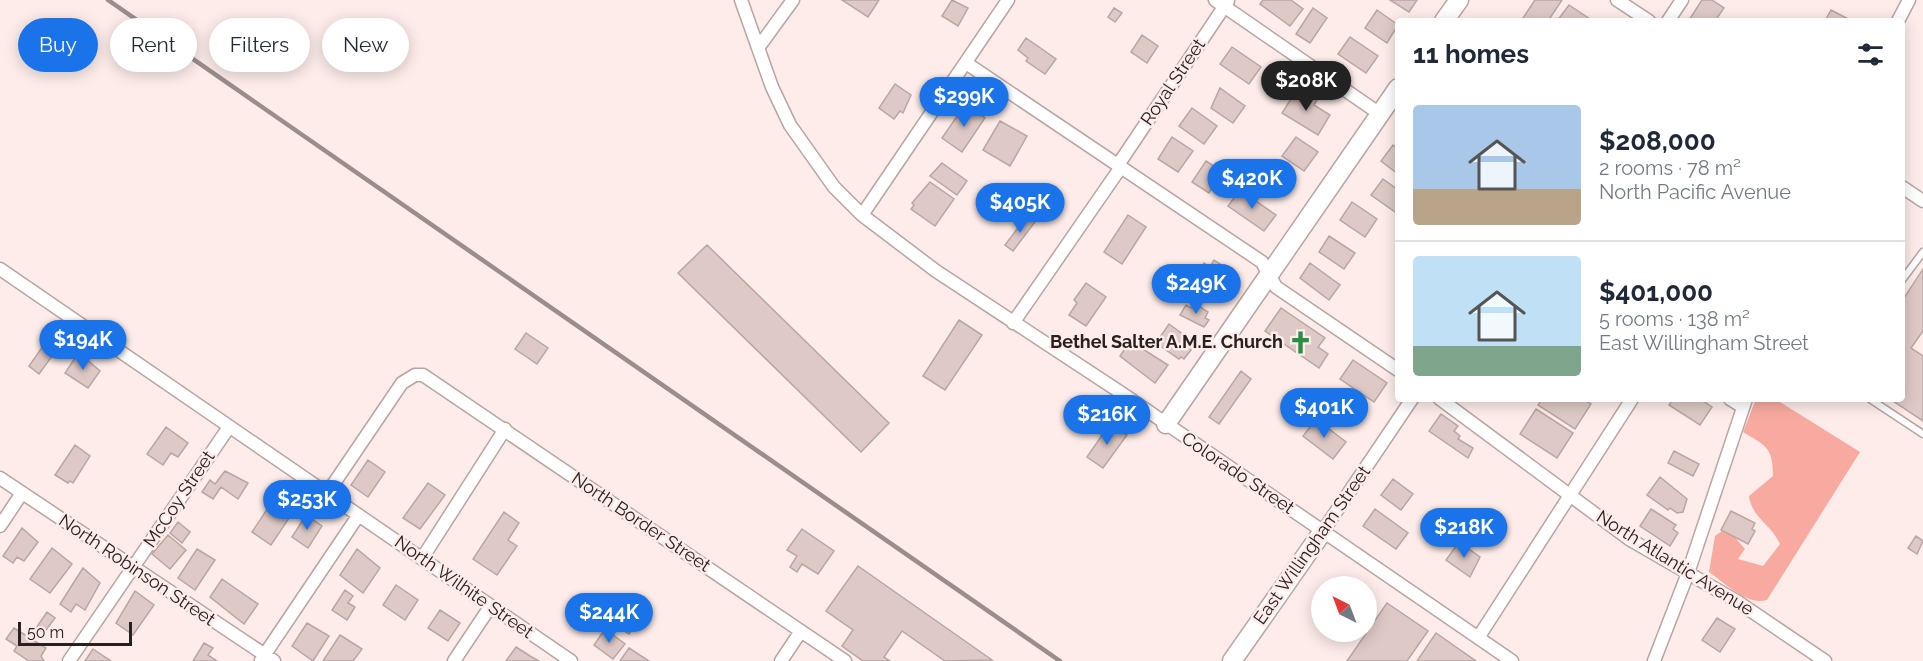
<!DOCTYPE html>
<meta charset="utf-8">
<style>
body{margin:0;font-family:Raleway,sans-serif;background:#f2f2f3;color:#1f2937;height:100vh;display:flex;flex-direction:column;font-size:22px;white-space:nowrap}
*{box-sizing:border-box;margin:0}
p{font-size:20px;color:#747a83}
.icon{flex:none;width:33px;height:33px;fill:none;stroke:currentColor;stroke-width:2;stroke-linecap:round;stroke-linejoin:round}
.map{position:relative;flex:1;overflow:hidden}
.sheet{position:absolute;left:1395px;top:18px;width:510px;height:384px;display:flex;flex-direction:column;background:#fff;border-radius:6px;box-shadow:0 3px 15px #0003}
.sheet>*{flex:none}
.guide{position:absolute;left:18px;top:18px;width:570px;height:54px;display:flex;gap:12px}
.needle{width:39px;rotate:318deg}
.buttons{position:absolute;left:1311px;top:576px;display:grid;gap:12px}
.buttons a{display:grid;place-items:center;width:66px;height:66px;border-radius:50%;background:#fff;box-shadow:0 3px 15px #0003;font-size:30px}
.scale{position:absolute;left:18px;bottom:15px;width:114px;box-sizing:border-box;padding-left:6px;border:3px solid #27201f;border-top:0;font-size:16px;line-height:21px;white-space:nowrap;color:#27201f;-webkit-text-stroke:4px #fdece9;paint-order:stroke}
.price{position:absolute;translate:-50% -51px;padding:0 14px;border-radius:21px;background:#1a73e8;color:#fff;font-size:20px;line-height:39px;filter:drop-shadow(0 2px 3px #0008)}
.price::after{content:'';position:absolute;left:50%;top:36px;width:18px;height:14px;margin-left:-9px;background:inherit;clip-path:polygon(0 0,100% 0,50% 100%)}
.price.selected{background:#222;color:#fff}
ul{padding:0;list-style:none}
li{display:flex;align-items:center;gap:18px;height:150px;padding:0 18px}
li+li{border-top:2px solid #e0e1e3}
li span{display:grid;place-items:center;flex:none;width:168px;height:120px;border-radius:6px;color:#555}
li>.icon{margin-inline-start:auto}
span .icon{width:72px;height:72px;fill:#fffc;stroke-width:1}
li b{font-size:26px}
h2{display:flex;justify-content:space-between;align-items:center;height:72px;padding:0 18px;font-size:26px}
.pill{padding:0 21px;border-radius:27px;background:#fff;box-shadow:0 3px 15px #0003;font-size:21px;line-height:54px}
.pill.selected{background:#1a73e8;color:#fff}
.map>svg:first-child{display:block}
.forest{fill:#f8aaa0}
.building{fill:#dec9c6;stroke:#b9a5a2;stroke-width:1.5}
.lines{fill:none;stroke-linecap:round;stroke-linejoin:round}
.lane-casing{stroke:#b8a5a2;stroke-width:9}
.street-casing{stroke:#b8a5a2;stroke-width:15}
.secondary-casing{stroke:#b8a5a2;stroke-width:21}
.lane{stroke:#fff;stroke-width:6}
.street{stroke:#fff;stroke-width:12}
.secondary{stroke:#fff;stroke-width:18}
.rail{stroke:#9a8d8b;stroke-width:4.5}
.labels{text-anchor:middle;stroke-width:5;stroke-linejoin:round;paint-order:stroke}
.street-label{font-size:18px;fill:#27201f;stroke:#fdece9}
.poi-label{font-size:18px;font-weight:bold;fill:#27201f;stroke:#fdece9;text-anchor:end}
</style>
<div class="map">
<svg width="1923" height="661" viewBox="0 0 1923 661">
<rect width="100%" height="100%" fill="#fdece9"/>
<path class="forest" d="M1756,399H1775L1860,452L1767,600C1747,606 1725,583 1709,572L1715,536L1722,531L1733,535L1745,549L1738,559L1763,566L1780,544C1771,524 1752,518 1749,496L1773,476C1773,447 1766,446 1743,432Z"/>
<path class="building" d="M842,0H879L868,17Z
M952,0L968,8L958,26L942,16Z
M1263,0H1291L1303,9L1290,26L1260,4Z
M1390,0H1417L1409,12Z
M1535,0H1562L1548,21H1521Z
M1702,0H1712L1724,8L1715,21L1689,20Z
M1569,5L1593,21H1557Z
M1114,8L1122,13L1115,22L1108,17Z
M1313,8L1327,18L1310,43L1296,34Z
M1377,10L1398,25L1387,43L1365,28Z
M1831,10L1852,21H1825Z
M1142,35L1158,46L1147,63L1131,52Z
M1350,37L1378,56L1366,73L1338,54Z
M1026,38L1056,59L1045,74L1026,61L1028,58L1018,50Z
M1232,47L1261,67L1249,84L1220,64Z
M895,84L911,95L903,113L900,111L894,119L879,108Z
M1220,88L1245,106L1233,123L1211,108Z
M1298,88L1317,100L1314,105L1330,115L1318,135L1282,113Z
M966,103L985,118L962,152L942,138Z
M1192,108L1217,126L1204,144L1179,126Z
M1000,121L1027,136L1010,166L983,150Z
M1172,137L1193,151L1178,172L1158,159Z
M1296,137L1318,152L1304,171L1282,156Z
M1393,145L1398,149V174L1381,161Z
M1206,161L1223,172L1209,193L1192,182Z
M942,163L967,181L957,195L930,176Z
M1383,179L1398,190V214L1371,195Z
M930,182L954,199L935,226L911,209L914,205L912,203Z
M1240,190L1276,215L1264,231L1228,206Z
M1352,202L1377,219L1365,237L1340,220Z
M1128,215L1146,227L1122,264L1104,252Z
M1027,216L1035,222L1013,251L1005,245Z
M1329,236L1355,253L1344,269L1319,252Z
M707,245L889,423L861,452L678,273Z
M1214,260L1223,266L1218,274L1231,282L1221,297L1194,279L1204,263L1210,267Z
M1310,263L1340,285L1329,300L1300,278Z
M1923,269V331L1911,348L1923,356V421L1890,399H1902V301Z
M1086,283L1106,297L1086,326L1069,315L1077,303L1074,300Z
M1194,303L1208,312L1205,318L1209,320L1204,327L1180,315L1186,305L1191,308Z
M1281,308L1325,338L1318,347L1328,354L1319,368L1265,331Z
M959,320L982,335L945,390L923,376Z
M1169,324L1192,341L1191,343L1194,346L1184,359L1181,357L1179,359L1156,343Z
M526,333L548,348L537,364L515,349Z
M50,336L61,344L39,374L29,366Z
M1130,341L1168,365L1155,383L1120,356Z
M77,355L84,360L86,359L100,371L88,388L65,373Z
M1353,360L1387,383L1374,402L1340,379Z
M1241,371L1251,379L1219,424L1209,417Z
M1338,398L1350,406L1338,423L1327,415Z
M1542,399H1583L1591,404L1575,429L1538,405Z
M1673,399H1700L1712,407L1700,425L1669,405Z
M1536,409L1573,433L1557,458L1520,434Z
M1441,414L1458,426L1454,431L1460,436L1458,439L1473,448L1468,458L1429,431Z
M1316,419L1346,442L1333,459L1303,436Z
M1109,425L1127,435L1103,468L1087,457Z
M166,427L188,443L178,457L171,453L163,465L147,454Z
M75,445L90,456L73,483L70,481L68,483L55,475Z
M1674,451L1699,464L1693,476L1668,463Z
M368,460L385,472L368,497L351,485Z
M225,471L248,483L238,499L221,487L213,499L202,492L210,480L215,484Z
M1660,477L1687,499L1683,512L1677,513L1670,508L1668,510L1647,495Z
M1393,479L1413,494L1401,510L1381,495Z
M428,483L445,495L420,529L403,518Z
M277,503L289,511L286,516L289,518L271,545L252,532L270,505L274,507Z
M1375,509L1408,533L1396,549L1363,526Z
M1651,509L1676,525L1673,529L1678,533L1670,546L1640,526Z
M1731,511L1755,523L1752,529L1755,531L1748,544L1721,530Z
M504,512L519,523L508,540L517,546L497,575L473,559Z
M306,515L322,526L308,548L292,537Z
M178,522L190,532L182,543L170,533Z
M22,528L38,542L24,561L17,557L13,563L3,556Z
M802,529L834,551L818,574L802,564L797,572L790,567L797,556L787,550Z
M168,535L186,550L170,569L152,554Z
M1916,536L1923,541L1917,554L1908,548Z
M1459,542L1480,557L1470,577L1446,560Z
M52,548L72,564L50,593L30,579Z
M197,549L215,560L195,590L178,578Z
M357,549L380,568L363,593L340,575Z
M858,566L992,660L945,661L902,631L884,657L890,661H863L842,646L853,630L826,611Z
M83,568L100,583L85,610L76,604L71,612L60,604Z
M222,579L258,604L244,624L210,597Z
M396,585L418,600L405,620L383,605Z
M345,590L353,596L348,603L355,607L347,620L332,610Z
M135,591L154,605L133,635L116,623Z
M615,601L640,618L629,634L604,618Z
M1387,603L1428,631L1407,661H1347Z
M440,610L460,623L448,641L428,628Z
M47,612L55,618L44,633L36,628Z
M1717,618L1735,629L1720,652L1702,640Z
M307,623L329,636L313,661L292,646Z
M14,628L46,648L41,656L44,661H29L14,651L17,646L6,639Z
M605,629L625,644L613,659L594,645Z
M1436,633L1476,661H1417Z
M340,635L362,649L353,661H323Z
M204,643L213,648L208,655L217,661H193Z
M516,647L530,656L539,661H506Z
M629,648L649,661H620Z
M93,649L111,661H85Z"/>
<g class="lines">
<defs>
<path id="lane" d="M1902,280L1923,252
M1870,399L1923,434"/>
<path id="street" d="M741,0L772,87L790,125L834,187L862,215L936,271L1123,394L1512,661
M1215,0L1380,114
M1617,0L1649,21
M1668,21L1682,0
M1898,21L1909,0
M758,48L793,0
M966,63L1262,262L1276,287L1398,370
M1118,165L1228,1
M1902,187L1923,201
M862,215L1008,0
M0,269L571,661
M1013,323L1121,167
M1440,399L1629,539L1738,602L1825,661
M1730,399L1743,407
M0,478L274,661
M326,495L402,383L415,375H423L845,661
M0,526L22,493
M1323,531L1412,399
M423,557L505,429
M1478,638L1632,399
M261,660L358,516
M69,661L229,427
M454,661L490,607
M781,661L801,631
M1654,661L1688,573L1746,399"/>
<path id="secondary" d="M1444,21L1459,0
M1166,424L1398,88
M1232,661L1323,531"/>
</defs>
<use href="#lane" class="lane-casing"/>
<use href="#street" class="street-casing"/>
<use href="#secondary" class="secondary-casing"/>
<use href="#lane" class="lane"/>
<use href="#street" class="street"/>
<use href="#secondary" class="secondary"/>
<path class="rail" d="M108,0L1060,661"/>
</g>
<defs>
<symbol id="church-bare" viewBox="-9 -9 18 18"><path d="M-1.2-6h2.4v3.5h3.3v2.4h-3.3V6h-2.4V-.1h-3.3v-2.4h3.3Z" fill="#288f46" stroke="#fdece9" stroke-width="2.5" paint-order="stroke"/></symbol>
</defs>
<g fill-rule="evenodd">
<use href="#church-bare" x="1284" y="326" width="33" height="33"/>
</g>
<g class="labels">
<g class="street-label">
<text transform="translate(1173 82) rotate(-56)" y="6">Royal Street</text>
<text transform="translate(1238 473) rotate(34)" y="6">Colorado Street</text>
<text transform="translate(179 499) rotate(-56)" y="6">McCoy Street</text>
<text transform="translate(641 522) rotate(34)" y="6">North Border Street</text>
<text transform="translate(1312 545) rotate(-55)" y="6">East Willingham Street</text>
<text transform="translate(1675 563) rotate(32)" y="6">North Atlantic Avenue</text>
<text transform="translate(137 570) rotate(34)" y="6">North Robinson Street</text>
<text transform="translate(464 587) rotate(35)" y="6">North Wilhite Street</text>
</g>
<g class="poi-label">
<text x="1283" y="348">Bethel Salter A.M.E. Church</text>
</g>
</g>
</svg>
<div class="buttons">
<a><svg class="needle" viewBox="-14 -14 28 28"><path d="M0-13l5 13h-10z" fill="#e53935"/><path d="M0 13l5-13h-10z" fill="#747a83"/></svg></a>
</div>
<div class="scale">50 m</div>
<b class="price selected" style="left:1306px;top:112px">$208K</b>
<b class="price" style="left:964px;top:128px">$299K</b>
<b class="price" style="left:1252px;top:210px">$420K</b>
<b class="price" style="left:1020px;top:234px">$405K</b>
<b class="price" style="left:1196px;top:315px">$249K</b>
<b class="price" style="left:83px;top:371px">$194K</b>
<b class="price" style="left:1324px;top:439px">$401K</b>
<b class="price" style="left:1107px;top:446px">$216K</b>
<b class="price" style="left:307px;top:531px">$253K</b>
<b class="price" style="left:1464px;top:559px">$218K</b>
<b class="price" style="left:609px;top:644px">$244K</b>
<div class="guide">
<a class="pill selected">Buy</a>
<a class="pill">Rent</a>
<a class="pill">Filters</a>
<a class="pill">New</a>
</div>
<section class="sheet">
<h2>11 homes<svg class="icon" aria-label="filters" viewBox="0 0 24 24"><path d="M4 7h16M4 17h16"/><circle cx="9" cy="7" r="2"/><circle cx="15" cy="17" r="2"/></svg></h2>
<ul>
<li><span style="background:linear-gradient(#a9c7e8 70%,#b9a48a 0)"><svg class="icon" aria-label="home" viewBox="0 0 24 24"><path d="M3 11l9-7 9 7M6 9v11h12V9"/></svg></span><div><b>$208,000</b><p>2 rooms · 78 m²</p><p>North Pacific Avenue</p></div></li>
<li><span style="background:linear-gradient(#bfe0f5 75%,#7fa58c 0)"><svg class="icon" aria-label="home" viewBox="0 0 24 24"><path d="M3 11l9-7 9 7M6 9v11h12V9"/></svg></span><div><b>$401,000</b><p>5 rooms · 138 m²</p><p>East Willingham Street</p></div></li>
</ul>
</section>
</div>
